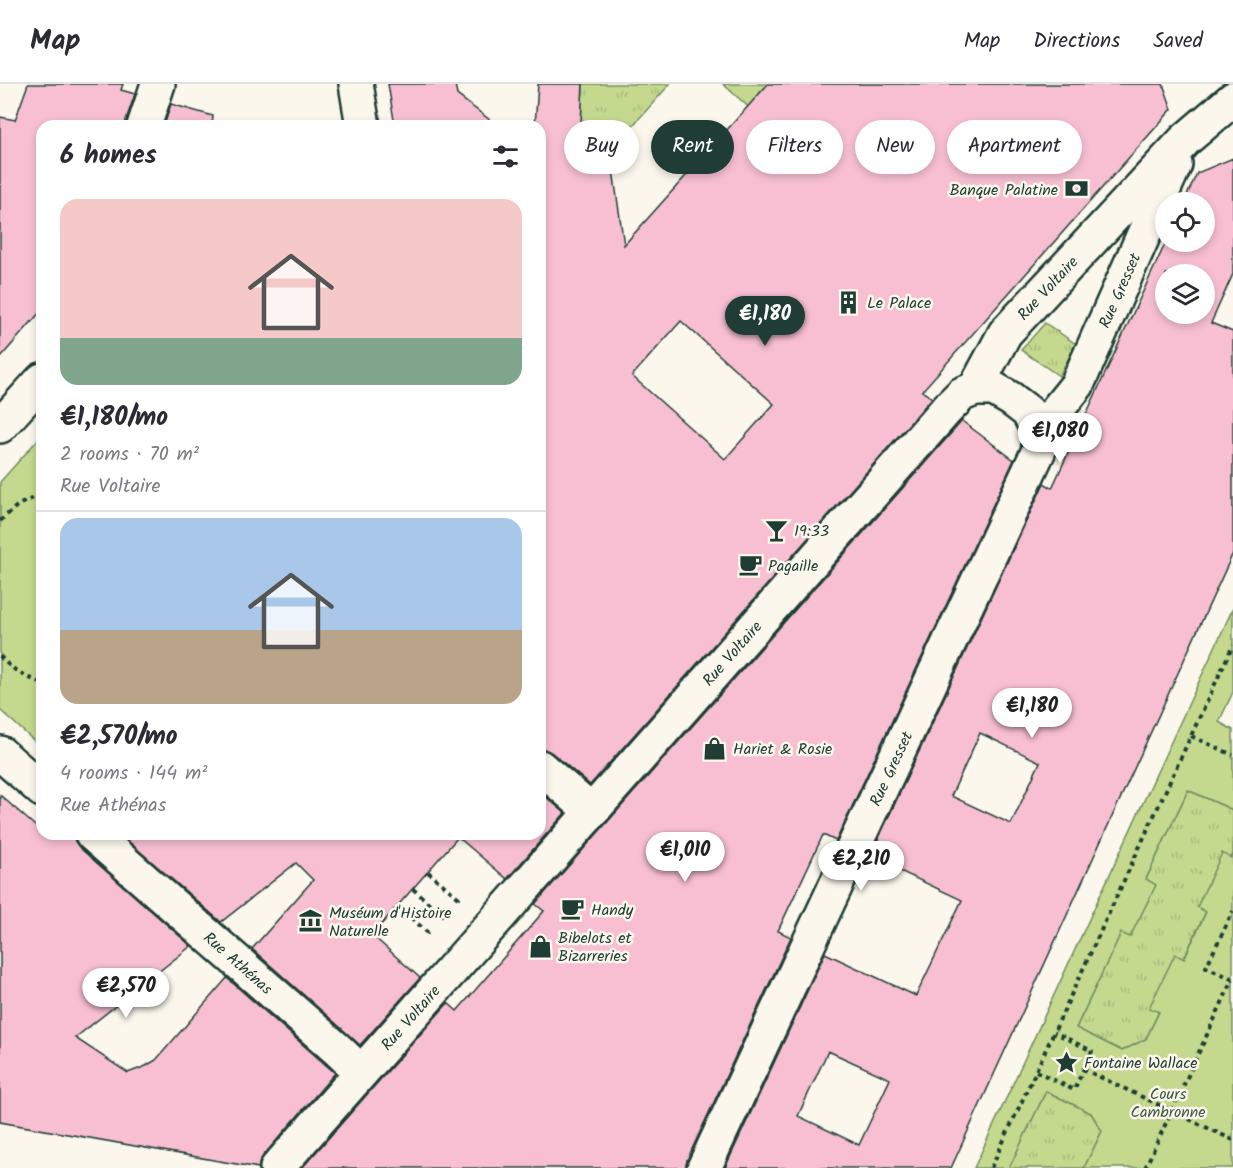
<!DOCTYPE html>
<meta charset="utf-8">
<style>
body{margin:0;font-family:Kalam,sans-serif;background:#f2f2f3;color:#2b2b33;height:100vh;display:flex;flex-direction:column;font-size:22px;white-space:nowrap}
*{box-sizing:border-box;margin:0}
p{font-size:20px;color:#7c7c81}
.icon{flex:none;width:33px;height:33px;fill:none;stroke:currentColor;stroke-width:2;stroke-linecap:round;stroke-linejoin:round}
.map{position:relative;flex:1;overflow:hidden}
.side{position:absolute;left:36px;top:36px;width:510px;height:720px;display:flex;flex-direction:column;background:#fff;border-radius:18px;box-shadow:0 3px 9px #0003}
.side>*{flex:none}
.hud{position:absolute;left:564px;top:36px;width:570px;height:54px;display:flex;gap:12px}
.controls{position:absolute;left:1155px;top:108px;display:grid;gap:12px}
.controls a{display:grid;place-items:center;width:60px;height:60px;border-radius:50%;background:#fff;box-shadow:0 3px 9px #0003;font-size:30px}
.price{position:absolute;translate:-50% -51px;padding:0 14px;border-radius:21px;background:#fff;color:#222;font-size:20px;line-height:39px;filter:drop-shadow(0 2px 3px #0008)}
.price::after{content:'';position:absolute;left:50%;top:36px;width:18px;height:14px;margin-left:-9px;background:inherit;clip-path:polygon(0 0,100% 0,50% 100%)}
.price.active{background:#1f3d34;color:#fff}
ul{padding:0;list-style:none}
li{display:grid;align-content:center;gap:12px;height:318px;padding:0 24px}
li+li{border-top:2px solid #e1e1e2}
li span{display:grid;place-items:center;height:186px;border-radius:18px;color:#555}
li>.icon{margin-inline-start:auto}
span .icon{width:108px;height:108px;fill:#fffc;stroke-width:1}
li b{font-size:26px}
h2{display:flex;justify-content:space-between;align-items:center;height:72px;padding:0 24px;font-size:26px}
.chip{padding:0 21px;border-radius:27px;background:#fff;box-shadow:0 3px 9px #0003;font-size:21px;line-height:54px}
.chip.active{background:#1f3d34;color:#fff}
header{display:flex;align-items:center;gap:36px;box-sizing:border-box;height:84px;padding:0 30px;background:#fff;border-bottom:2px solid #e1e1e2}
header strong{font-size:28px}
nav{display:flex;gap:33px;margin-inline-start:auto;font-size:21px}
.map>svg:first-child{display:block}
.grass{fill:url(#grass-tufts);stroke:#728b61;stroke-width:1.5}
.green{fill:#c4d98e;stroke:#728b61;stroke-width:1.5}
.building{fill:#f8bfd3;stroke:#1f3d34;stroke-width:1.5;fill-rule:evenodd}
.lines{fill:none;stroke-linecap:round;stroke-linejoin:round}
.minor-casing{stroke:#1f3d34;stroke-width:38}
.path{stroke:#1f3d34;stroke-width:4;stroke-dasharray:4.5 4.5;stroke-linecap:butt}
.minor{stroke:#fbf7ec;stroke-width:33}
.labels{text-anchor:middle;stroke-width:5;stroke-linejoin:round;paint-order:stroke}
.poi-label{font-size:16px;fill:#1f3d34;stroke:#fbf7ec;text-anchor:start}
.street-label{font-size:16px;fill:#1f3d34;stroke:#fbf7ec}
.park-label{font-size:16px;fill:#405c46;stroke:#fbf7ec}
</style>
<header>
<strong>Map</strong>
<nav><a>Map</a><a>Directions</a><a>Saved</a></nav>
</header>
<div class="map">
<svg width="1233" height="1084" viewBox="0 0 1233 1084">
<defs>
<pattern id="grass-tufts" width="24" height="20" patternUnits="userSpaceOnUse" patternTransform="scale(1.5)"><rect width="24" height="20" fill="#c4d98e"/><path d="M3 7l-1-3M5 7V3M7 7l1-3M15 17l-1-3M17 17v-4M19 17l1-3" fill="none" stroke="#a8bb7b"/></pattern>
</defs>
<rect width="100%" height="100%" fill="#fbf7ec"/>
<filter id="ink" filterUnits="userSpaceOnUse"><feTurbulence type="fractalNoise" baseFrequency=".0167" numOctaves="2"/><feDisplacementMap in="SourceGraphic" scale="12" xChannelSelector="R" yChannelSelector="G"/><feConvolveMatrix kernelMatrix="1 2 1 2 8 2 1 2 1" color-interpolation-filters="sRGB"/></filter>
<g filter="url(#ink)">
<path class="grass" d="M583,0H670L627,48L580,58Z
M723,0H768L763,36Z
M1045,239L1076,260L1059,292L1021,266Z
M1188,706L1233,726V770L1146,955L1122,967L1076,944Z
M1046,1007L1091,1029L1102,1047L1084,1084H1009Z"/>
<path class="green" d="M42,351V664L0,626V398Z
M1233,524V608L1219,638L1233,646V726L1188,706L1146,795L1156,801L1130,853L1121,849L1076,944L1122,967L1146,955L1159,928L1149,924L1175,870L1184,875L1206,828L1197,823L1222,769L1231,774L1233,770V1084H1084L1102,1047L1091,1029L1046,1007L1009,1084H974Z"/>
<path class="building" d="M28,0H123L121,6L135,10L126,36V42H42V226L0,274V33L15,36Z
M388,0H455L457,11L498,42H395Z
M538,0H583L580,58L608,52L624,161L768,0H1163L1172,25L922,307L932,314L590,701L552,669L544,665H540V42H535ZM681,237L774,320L725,375L632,292Z
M171,20L213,32L212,42H164Z
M1233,74V190L1211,239L1233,248V469L951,1084H725L825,869L916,912L962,816L870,773L1044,399L1052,404L1166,158H1204V118H1184L1197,89ZM1166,190H1204V230H1166ZM980,649L1040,678L1011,740L951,712ZM828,967L890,995L859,1061L798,1032Z
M962,337L1014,376L836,757L823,751L778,847L791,853L687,1076L686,1084H302L448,919L457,927L544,827L535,820Z
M540,708L565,729L507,795L458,753L372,851L420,894L360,961L252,865L313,796L296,779L221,838L120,750H540Z
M0,711L42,748V750H74L75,757L80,764L191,862L75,954L128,989L146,982L156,976L227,894L335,989L263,1072L259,1080V1084L0,1038Z"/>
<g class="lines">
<defs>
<g id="minor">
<path d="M356,0L363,42"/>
<path d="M144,42L158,0"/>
<path d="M0,342L42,296"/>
<path id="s1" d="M1039,348L1077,301L1175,80"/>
<path d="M0,669L42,706"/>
<path d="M540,683L591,727"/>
<path id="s2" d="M92,750L338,966L361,988"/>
<path id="s3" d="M277,1084L947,325L962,310L975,305L1005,249L1185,56L1233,15"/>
<path id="s4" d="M704,1084L1039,366V348L1028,328L1011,315L994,305H975"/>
</g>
</defs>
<use href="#minor" class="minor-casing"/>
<path class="path" d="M0,437L18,421L42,410
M0,572C10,585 27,594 42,599
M1191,652L1233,671
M428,788L459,814L457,817
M413,805L446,834
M398,822L428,849L430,847
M1233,895L1206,883L1233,827
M1083,985L1233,1056
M1036,987L1074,1006L1092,967L1054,948
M991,1084L1233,561
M1145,1084L1233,895"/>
<use href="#minor" class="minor"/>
</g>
</g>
<defs>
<symbol id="bank-bare" viewBox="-9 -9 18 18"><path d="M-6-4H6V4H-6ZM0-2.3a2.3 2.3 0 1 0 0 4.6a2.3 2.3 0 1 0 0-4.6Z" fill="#1f3d34" stroke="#fbf7ec" stroke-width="2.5" paint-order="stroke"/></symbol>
<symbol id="building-bare" viewBox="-9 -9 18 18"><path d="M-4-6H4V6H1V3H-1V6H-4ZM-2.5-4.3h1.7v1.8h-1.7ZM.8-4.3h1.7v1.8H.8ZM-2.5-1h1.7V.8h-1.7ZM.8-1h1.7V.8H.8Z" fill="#1f3d34" stroke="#fbf7ec" stroke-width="2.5" paint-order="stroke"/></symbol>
<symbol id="bar-bare" viewBox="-9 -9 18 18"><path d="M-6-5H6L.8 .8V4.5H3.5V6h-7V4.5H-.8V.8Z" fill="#1f3d34" stroke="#fbf7ec" stroke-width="2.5" paint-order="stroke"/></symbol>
<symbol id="cafe-bare" viewBox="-9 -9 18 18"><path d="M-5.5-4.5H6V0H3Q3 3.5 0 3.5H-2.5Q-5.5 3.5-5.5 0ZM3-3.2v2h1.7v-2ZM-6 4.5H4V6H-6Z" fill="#1f3d34" stroke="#fbf7ec" stroke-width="2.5" paint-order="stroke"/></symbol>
<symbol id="shop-bare" viewBox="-9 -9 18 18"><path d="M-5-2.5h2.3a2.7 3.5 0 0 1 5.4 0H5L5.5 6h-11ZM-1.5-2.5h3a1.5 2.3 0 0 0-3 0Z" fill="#1f3d34" stroke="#fbf7ec" stroke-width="2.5" paint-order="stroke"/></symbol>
<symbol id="museum-bare" viewBox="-9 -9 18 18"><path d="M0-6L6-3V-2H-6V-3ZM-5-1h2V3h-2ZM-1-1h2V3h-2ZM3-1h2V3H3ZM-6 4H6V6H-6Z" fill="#1f3d34" stroke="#fbf7ec" stroke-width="2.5" paint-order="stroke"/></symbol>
<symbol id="sight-bare" viewBox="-9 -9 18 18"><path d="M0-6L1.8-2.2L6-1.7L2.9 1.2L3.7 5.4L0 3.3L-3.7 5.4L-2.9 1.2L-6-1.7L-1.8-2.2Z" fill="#1f3d34" stroke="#fbf7ec" stroke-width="2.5" paint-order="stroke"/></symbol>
</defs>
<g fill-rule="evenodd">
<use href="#bank-bare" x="1060" y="88" width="33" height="33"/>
<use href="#building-bare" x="832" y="202" width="33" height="33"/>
<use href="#bar-bare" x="760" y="430" width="33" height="33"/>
<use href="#cafe-bare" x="734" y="464" width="33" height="33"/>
<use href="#shop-bare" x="698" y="648" width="33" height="33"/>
<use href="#cafe-bare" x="556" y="808" width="33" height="33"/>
<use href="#museum-bare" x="294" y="820" width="33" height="33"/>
<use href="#shop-bare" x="524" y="846" width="33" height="33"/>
<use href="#sight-bare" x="1050" y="962" width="33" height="33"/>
</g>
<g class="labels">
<g class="poi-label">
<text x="1058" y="111" text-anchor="end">Banque Palatine</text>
<text x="867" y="224">Le Palace</text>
<text x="794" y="452">19:33</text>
<text x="768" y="487">Pagaille</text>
<text x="733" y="670">Hariet &amp; Rosie</text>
<text x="591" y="831">Handy</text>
<text x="329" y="834">Muséum d'Histoire<tspan x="329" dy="18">Naturelle</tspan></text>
<text x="558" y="859">Bibelots et<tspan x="558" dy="18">Bizarreries</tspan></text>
<text x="1084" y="984">Fontaine Wallace</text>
</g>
<g class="street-label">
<text dy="6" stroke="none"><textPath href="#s3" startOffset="1173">Rue Voltaire</textPath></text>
<text dy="6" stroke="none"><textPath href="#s1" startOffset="164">Rue Gresset</textPath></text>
<text dy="6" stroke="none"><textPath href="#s3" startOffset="687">Rue Voltaire</textPath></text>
<text dy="6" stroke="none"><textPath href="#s4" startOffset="441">Rue Gresset</textPath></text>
<text dy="6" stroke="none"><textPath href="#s2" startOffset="195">Rue Athénas</textPath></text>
<text dy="6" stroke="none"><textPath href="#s3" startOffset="201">Rue Voltaire</textPath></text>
</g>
<g class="park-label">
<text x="1168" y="1015">Cours<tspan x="1168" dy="18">Cambronne</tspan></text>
</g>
</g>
</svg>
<div class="controls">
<a><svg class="icon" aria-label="locate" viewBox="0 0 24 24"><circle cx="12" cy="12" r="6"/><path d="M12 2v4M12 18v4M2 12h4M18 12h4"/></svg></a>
<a><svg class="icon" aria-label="layers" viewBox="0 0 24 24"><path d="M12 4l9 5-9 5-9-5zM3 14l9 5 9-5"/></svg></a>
</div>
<b class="price active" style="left:765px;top:263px">€1,180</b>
<b class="price" style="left:1060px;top:380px">€1,080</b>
<b class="price" style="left:1032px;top:655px">€1,180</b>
<b class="price" style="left:685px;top:799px">€1,010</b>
<b class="price" style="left:861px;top:808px">€2,210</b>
<b class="price" style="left:126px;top:935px">€2,570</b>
<div class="hud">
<a class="chip">Buy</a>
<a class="chip active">Rent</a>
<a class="chip">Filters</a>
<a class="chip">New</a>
<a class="chip">Apartment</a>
</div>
<section class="side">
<h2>6 homes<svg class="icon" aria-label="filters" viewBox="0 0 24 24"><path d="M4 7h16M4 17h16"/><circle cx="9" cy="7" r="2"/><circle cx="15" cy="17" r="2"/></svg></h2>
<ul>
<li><span style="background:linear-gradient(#f6c9c9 75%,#7fa58c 0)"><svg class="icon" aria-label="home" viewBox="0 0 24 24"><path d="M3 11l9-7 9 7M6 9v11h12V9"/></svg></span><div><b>€1,180/mo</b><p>2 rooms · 70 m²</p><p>Rue Voltaire</p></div></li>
<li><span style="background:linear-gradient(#a9c7e8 60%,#b9a48a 0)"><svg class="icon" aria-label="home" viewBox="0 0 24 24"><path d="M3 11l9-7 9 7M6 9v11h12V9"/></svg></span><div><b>€2,570/mo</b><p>4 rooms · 144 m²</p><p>Rue Athénas</p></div></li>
</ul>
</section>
</div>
